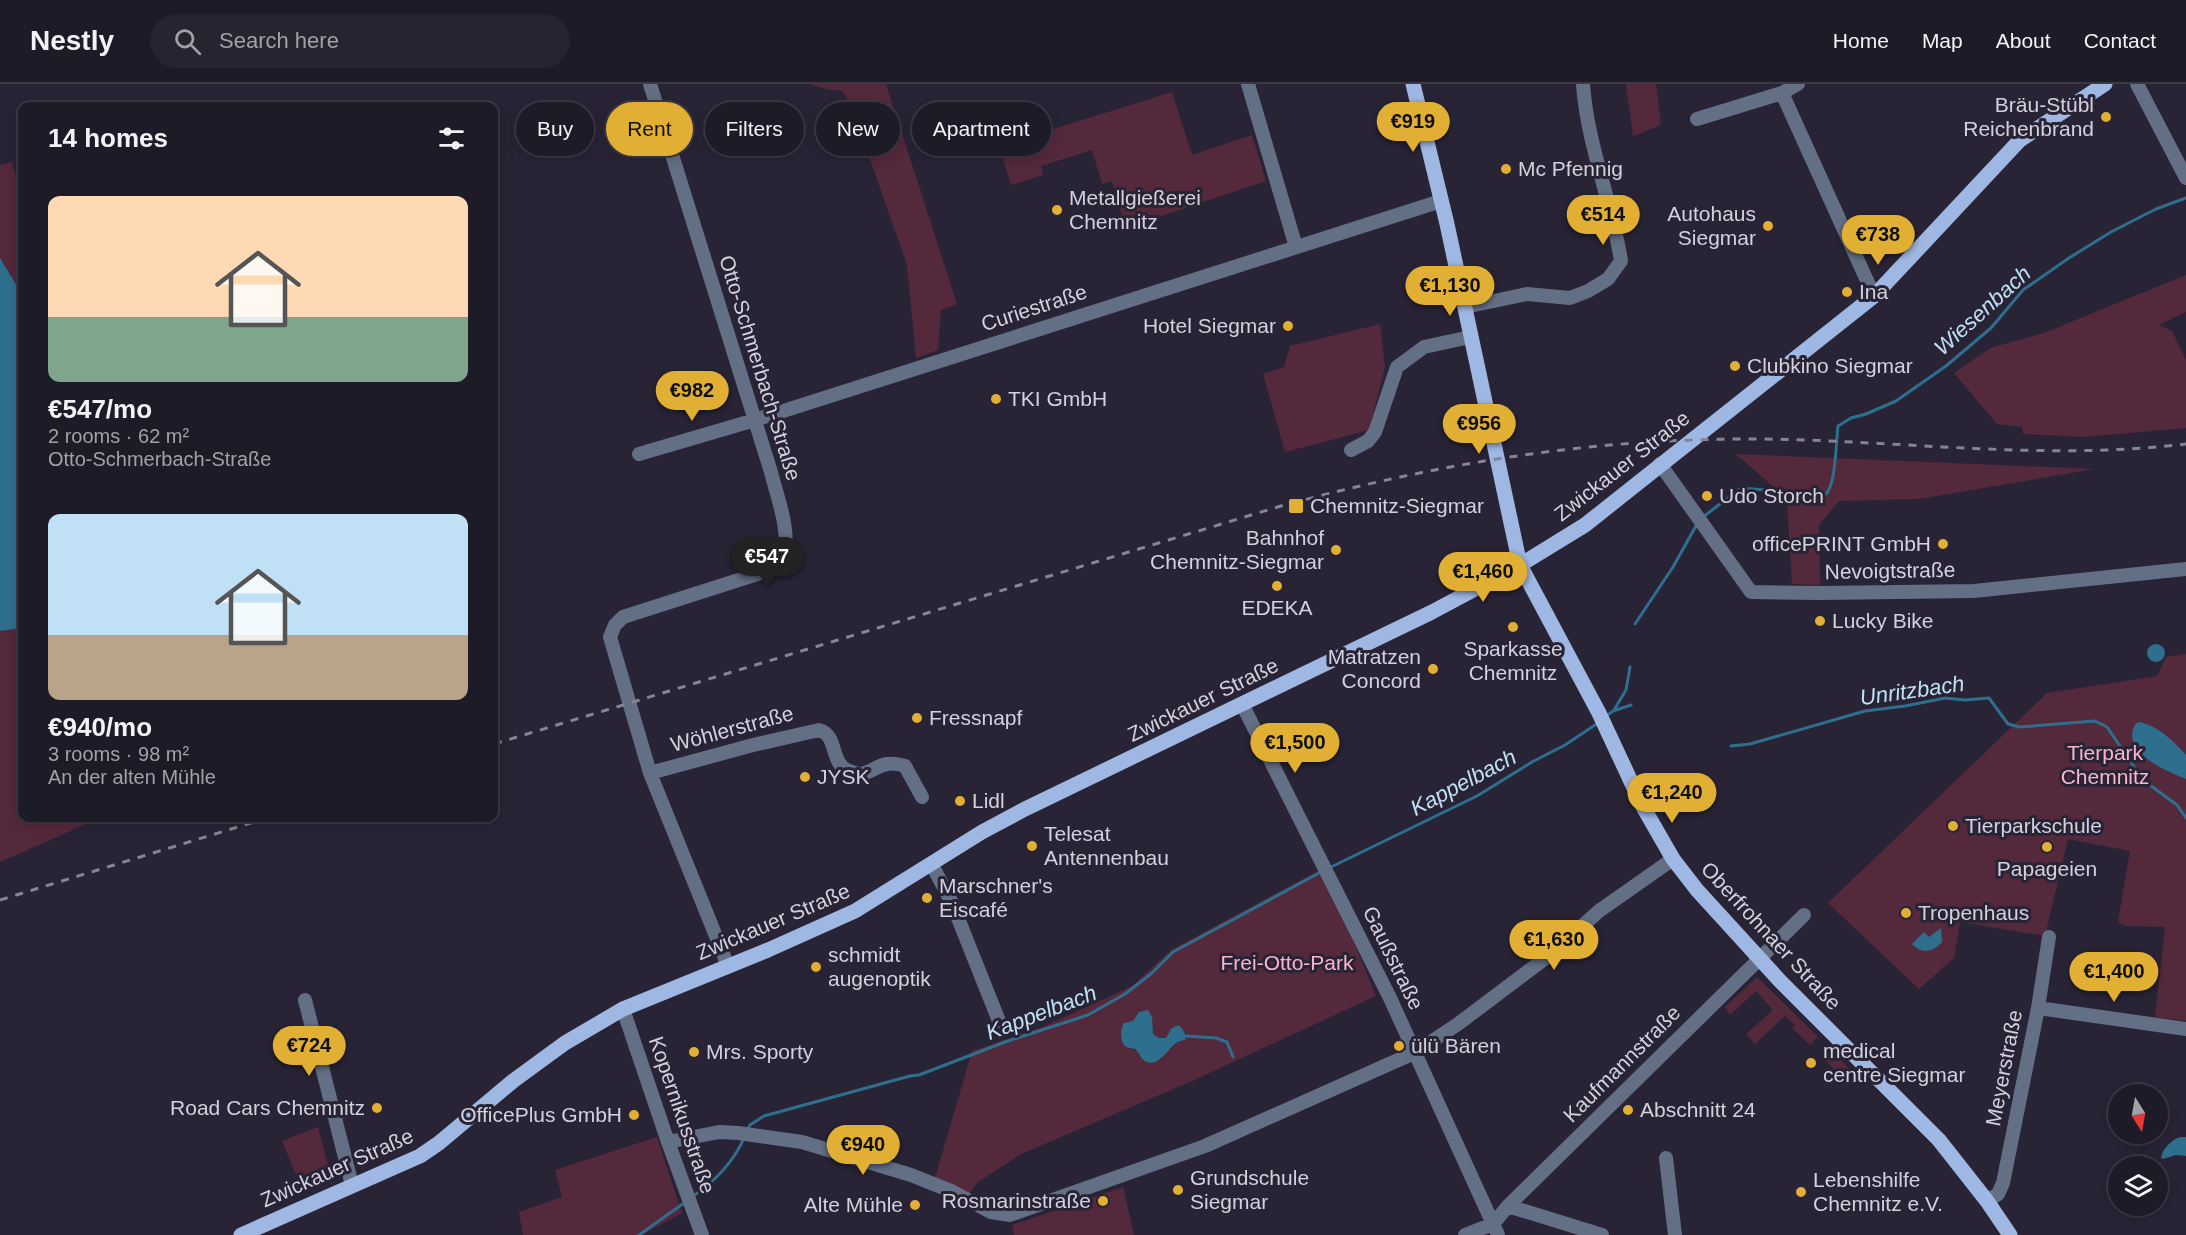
<!DOCTYPE html>
<meta charset="utf-8">
<style>
body{margin:0;font-family:Arial,sans-serif;background:#262430;color:#f1f3f6;height:100vh;display:flex;flex-direction:column;font-size:22px;white-space:nowrap}
*{box-sizing:border-box;margin:0}
p{font-size:20px;color:#a1a1a8}
.icon{flex:none;width:33px;height:33px;fill:none;stroke:currentColor;stroke-width:2;stroke-linecap:round;stroke-linejoin:round}
.map{position:relative;flex:1;overflow:hidden}
.panel{position:absolute;left:18px;top:18px;width:480px;height:720px;display:flex;flex-direction:column;background:#1e1b28;border-radius:12px;box-shadow:0 3px 15px #0003,0 0 0 2px #3c3945}
.panel>*{flex:none}
.guide{position:absolute;left:516px;top:18px;width:570px;height:54px;display:flex;gap:12px}
.needle{width:39px;rotate:169deg}
.controls{position:absolute;left:2108px;top:1000px;display:grid;gap:12px}
.controls a{display:grid;place-items:center;width:60px;height:60px;border-radius:50%;background:#1e1b28;box-shadow:0 3px 15px #0003,0 0 0 2px #3c3945;font-size:30px}
.price{position:absolute;translate:-50% -51px;padding:0 14px;border-radius:21px;background:#e1af34;color:#111;font-size:20px;line-height:39px;filter:drop-shadow(0 2px 3px #0008)}
.price::after{content:'';position:absolute;left:50%;top:36px;width:18px;height:14px;margin-left:-9px;background:inherit;clip-path:polygon(0 0,100% 0,50% 100%)}
.price.active{background:#222;color:#fff}
ul{padding:0;list-style:none}
li{display:grid;align-content:center;gap:12px;height:318px;padding:0 30px}
li span{display:grid;place-items:center;height:186px;border-radius:12px;color:#555}
li>.icon{margin-inline-start:auto}
span .icon{width:108px;height:108px;fill:#fffc;stroke-width:1}
li b{font-size:26px}
h2{display:flex;justify-content:space-between;align-items:center;height:72px;padding:0 30px;font-size:26px}
.chip{padding:0 21px;border-radius:27px;background:#1e1b28;box-shadow:0 3px 15px #0003,0 0 0 2px #3c3945;font-size:21px;line-height:54px}
.chip.active{background:#e1af34;color:#111}
header{display:flex;align-items:center;gap:36px;box-sizing:border-box;height:84px;padding:0 30px;background:#1e1b28;border-bottom:2px solid #3c3945}
header strong{font-size:28px}
nav{display:flex;gap:33px;margin-inline-start:auto;font-size:21px}
.search{width:420px;height:54px;background:#262430;display:flex;align-items:center;gap:15px;box-sizing:border-box;padding:0 21px;border-radius:33px;color:#a1a1a8;font-size:22px}
.map>svg:first-child{display:block}
.green{fill:#54293b;fill-rule:evenodd}
.water{fill:#2f6f8e}
.lines{fill:none;stroke-linecap:round;stroke-linejoin:round}
.stream{stroke:#2f6f8e;stroke-width:3}
.minor{stroke:#636f84;stroke-width:14}
.major{stroke:#9fb7e3;stroke-width:15}
.rail{stroke:#878593;stroke-width:3;stroke-dasharray:8 8;stroke-linecap:butt}
.poi-dot{fill:#e1af34;stroke:#282436;stroke-width:2}
.labels{text-anchor:middle;stroke-width:6;stroke-linejoin:round;paint-order:stroke}
.poi-label{font-size:21px;fill:#d2d1dd;stroke:#282436;text-anchor:start}
.street-label{font-size:21px;fill:#d2d1dd;stroke:#282436}
.park-label{font-size:21px;fill:#fbb4cf;stroke:#282436}
.water-label{font-size:22px;font-style:italic;fill:#bfe1f4;stroke:#282436}
</style>
<header>
<strong>Nestly</strong>
<div class="search"><svg class="icon" aria-label="search" viewBox="0 0 24 24"><circle cx="10" cy="10" r="6"/><path d="M15 15l6 6"/></svg>Search here</div>
<nav><a>Home</a><a>Map</a><a>About</a><a>Contact</a></nav>
</header>
<div class="map">
<svg width="2186" height="1151" viewBox="0 0 2186 1151">
<rect width="100%" height="100%" fill="#282436"/>
<path class="green" d="M809,0H886L957,220L941,226L938,266L916,274L907,181L851,21L842,7L826,5Z
M1626,0H1656L1661,41L1633,52Z
M1172,8L1192,71L1252,51L1266,97L1126,144L1112,97L1102,100L1092,66L1041,82L1043,91L1011,101L999,62Z
M12,78L22,115V210L0,174V81Z
M2186,191V228L2159,241L2172,247L2186,276V344L2084,353L2023,350L2022,343L1997,340L1954,289L1990,264L2044,249Z
M1380,240L1385,283L1369,346L1285,368L1263,290L1284,283L1290,262Z
M1736,370L2095,385L1919,415L1839,417L1819,441L1820,501L1792,500L1787,415Z
M22,544V734H100L0,778V547Z
M2186,570V937L2155,933L2165,843L2125,842L2118,838L2130,767L2068,755L2045,852L1960,838L1954,874L1919,905L1828,819L2047,609L2157,592L2166,573Z
M1321,785L1351,851L1376,912L1192,997L1021,1070L977,1099L970,1109L935,1094L972,967L1045,942L1132,902L1171,866ZM1137,931L1152,937L1153,950L1159,954H1166L1169,948L1184,946L1186,952L1182,957L1176,958L1172,964L1165,967L1160,976L1130,964L1122,956C1124,943 1121,943 1133,937Z
M1757,893L1817,952V954L1810,961L1792,944L1795,941L1785,932L1755,960L1746,950L1773,926L1756,907L1730,931L1725,923Z
M1828,966H1830L1857,992L1852,997L1842,988L1839,990L1822,973Z
M318,1043L331,1093L329,1098L303,1108L282,1057Z
M657,1053L682,1129L642,1151H523L519,1128L562,1113L555,1086Z
M1123,1103L1134,1151H1014L1012,1141Z"/>
<path class="water" d="M0,174L22,210V544L0,547Z
M2147 569a9 9 0 1 1 18 0a9 9 0 1 1-18 0Z
M2140,638C2161,644 2172,656 2186,671V695C2166,687 2118,667 2136,639Z
M1941,844L1942,858C1932,869 1922,870 1912,860L1924,848L1929,853Z
M1148,926L1152,933L1153,950L1159,954H1166L1171,945L1178,941L1182,944L1186,952L1185,956C1182,957 1178,957 1176,959C1168,965 1157,985 1145,977C1140,974 1139,968 1135,965C1132,964 1128,964 1125,962C1120,957 1120,945 1124,939L1133,937L1139,928Z
M2181,1053H2186V1072L2176,1071L2163,1075L2161,1074C2162,1065 2172,1055 2181,1053Z"/>
<g class="lines">
<path class="stream" d="M1703,433L1741,404L1825,411C1836,403 1836,357 1838,342L1851,334L1866,330L1896,317L1946,282L1991,244L2023,206L2069,174L2111,148L2156,125L2186,114
M1635,540L1673,483L1697,440
M1614,626L1626,606L1630,583
M1605,633L1613,627L1631,621
M1731,662L1750,660L1865,627L1905,622L1945,614L1965,616L1989,614L2008,640L2020,643L2095,637L2107,643L2143,696L2177,721L2186,734
M1329,784L1477,712L1532,678L1565,661L1598,639
M1186,952L1216,954L1227,958L1233,973
M748,1045L750,1041L764,1032L910,992L919,991L1005,958L1088,931L1125,910L1152,889L1173,868L1321,788
M692,1113C714,1098 733,1079 744,1054
M639,1151L684,1119"/>
<path class="minor" d="M650,0L771,388C776,409 792,451 783,471C780,478 773,482 767,487L623,533L615,541L610,553L650,689L728,882
M1248,0L1296,163
M2137,0L2186,94
M1782,9L1874,212
M1697,35L1782,9L1798,0
M1465,223L1527,210L1570,214L1588,207L1608,195L1621,177C1612,118 1587,60 1583,0
M1351,366L1368,357L1375,348L1397,283L1424,263L1470,253
M639,370L755,336L1441,117
M1660,380L1751,508L1820,509L1974,507L2186,485
M1242,620L1390,914L1498,1151
M650,689L753,661L819,646C838,651 830,678 847,686C866,696 871,683 887,680C893,679 899,680 905,682L922,713
M932,781L952,819L999,937
M305,916L352,1101
M2038,924L2186,945
M623,925L668,1058L702,1151
M668,1058L719,1048L738,1049L802,1058L911,1091L951,1107L991,1128L1010,1131L1205,1062L1414,969L1458,940L1551,870L1599,827L1673,775
M1666,1074L1675,1151
M1987,1117L1998,1110L2003,1099L2038,924L2049,853
M1508,1122L1602,1151
M1465,1151L1493,1140L1508,1122L1804,831"/>
<path class="major" d="M1413,0L1447,140L1520,481L1599,629L1642,721L1673,775L1697,806L1780,897L1939,1056L1987,1117L2010,1151
M241,1151L420,1072L439,1059L513,997L565,959L623,925L768,866L855,827L982,748L1025,725L1432,528L1520,481L1585,441L1874,212L2020,56L2105,0"/>
<path class="rail" d="M494,660L1281,422C1432,381 1580,356 1737,355C1886,354 2037,378 2186,360
M0,816L267,734"/>
</g>
<g class="poi-dot">
<circle cx="2106" cy="33" r="6"/>
<circle cx="1506" cy="85" r="6"/>
<circle cx="1057" cy="126" r="6"/>
<circle cx="1768" cy="142" r="6"/>
<circle cx="1847" cy="208" r="6"/>
<circle cx="1288" cy="242" r="6"/>
<circle cx="1735" cy="282" r="6"/>
<circle cx="996" cy="315" r="6"/>
<circle cx="1707" cy="412" r="6"/>
<rect x="1288" y="414" width="16" height="16" rx="3"/>
<circle cx="1943" cy="460" r="6"/>
<circle cx="1336" cy="466" r="6"/>
<circle cx="1277" cy="502" r="6"/>
<circle cx="1820" cy="537" r="6"/>
<circle cx="1513" cy="543" r="6"/>
<circle cx="1433" cy="585" r="6"/>
<circle cx="917" cy="634" r="6"/>
<circle cx="805" cy="693" r="6"/>
<circle cx="960" cy="717" r="6"/>
<circle cx="1953" cy="742" r="6"/>
<circle cx="1032" cy="762" r="6"/>
<circle cx="2047" cy="763" r="6"/>
<circle cx="927" cy="814" r="6"/>
<circle cx="1906" cy="829" r="6"/>
<circle cx="816" cy="883" r="6"/>
<circle cx="1399" cy="962" r="6"/>
<circle cx="694" cy="968" r="6"/>
<circle cx="1811" cy="979" r="6"/>
<circle cx="377" cy="1024" r="6"/>
<circle cx="1628" cy="1026" r="6"/>
<circle cx="634" cy="1031" r="6"/>
<circle cx="1178" cy="1106" r="6"/>
<circle cx="1801" cy="1108" r="6"/>
<circle cx="1103" cy="1117" r="6"/>
<circle cx="915" cy="1121" r="6"/>
</g>
<g class="labels">
<g class="poi-label">
<text x="2094" y="28" text-anchor="end">Bräu-Stübl<tspan x="2094" dy="24">Reichenbrand</tspan></text>
<text x="1518" y="92">Mc Pfennig</text>
<text x="1069" y="121">Metallgießerei<tspan x="1069" dy="24">Chemnitz</tspan></text>
<text x="1756" y="137" text-anchor="end">Autohaus<tspan x="1756" dy="24">Siegmar</tspan></text>
<text x="1859" y="215">Ina</text>
<text x="1276" y="249" text-anchor="end">Hotel Siegmar</text>
<text x="1747" y="289">Clubkino Siegmar</text>
<text x="1008" y="322">TKI GmbH</text>
<text x="1719" y="419">Udo Storch</text>
<text x="1310" y="429">Chemnitz-Siegmar</text>
<text x="1324" y="461" text-anchor="end">Bahnhof<tspan x="1324" dy="24">Chemnitz-Siegmar</tspan></text>
<text x="1931" y="467" text-anchor="end">officePRINT GmbH</text>
<text x="1277" y="531" text-anchor="middle">EDEKA</text>
<text x="1832" y="544">Lucky Bike</text>
<text x="1513" y="572" text-anchor="middle">Sparkasse<tspan x="1513" dy="24">Chemnitz</tspan></text>
<text x="1421" y="580" text-anchor="end">Matratzen<tspan x="1421" dy="24">Concord</tspan></text>
<text x="929" y="641">Fressnapf</text>
<text x="817" y="700">JYSK</text>
<text x="972" y="724">Lidl</text>
<text x="1965" y="749">Tierparkschule</text>
<text x="1044" y="757">Telesat<tspan x="1044" dy="24">Antennenbau</tspan></text>
<text x="2047" y="792" text-anchor="middle">Papageien</text>
<text x="939" y="809">Marschner's<tspan x="939" dy="24">Eiscafé</tspan></text>
<text x="1918" y="836">Tropenhaus</text>
<text x="828" y="878">schmidt<tspan x="828" dy="24">augenoptik</tspan></text>
<text x="1411" y="969">ülü Bären</text>
<text x="1823" y="974">medical<tspan x="1823" dy="24">centre Siegmar</tspan></text>
<text x="706" y="975">Mrs. Sporty</text>
<text x="365" y="1031" text-anchor="end">Road Cars Chemnitz</text>
<text x="1640" y="1033">Abschnitt 24</text>
<text x="622" y="1038" text-anchor="end">OfficePlus GmbH</text>
<text x="1190" y="1101">Grundschule<tspan x="1190" dy="24">Siegmar</tspan></text>
<text x="1813" y="1103">Lebenshilfe<tspan x="1813" dy="24">Chemnitz e.V.</tspan></text>
<text x="1091" y="1124" text-anchor="end">Rosmarinstraße</text>
<text x="903" y="1128" text-anchor="end">Alte Mühle</text>
</g>
<g class="street-label">
<text transform="translate(1034 224) rotate(-18)" y="7">Curiestraße</text>
<text transform="translate(760 284) rotate(73)" y="7">Otto-Schmerbach-Straße</text>
<text transform="translate(1622 382) rotate(-38)" y="7">Zwickauer Straße</text>
<text transform="translate(1890 487) rotate(-1)" y="7">Nevoigtstraße</text>
<text transform="translate(1203 616) rotate(-26)" y="7">Zwickauer Straße</text>
<text transform="translate(732 645) rotate(-15)" y="7">Wöhlerstraße</text>
<text transform="translate(773 838) rotate(-23)" y="7">Zwickauer Straße</text>
<text transform="translate(1771 852) rotate(47)" y="7">Oberfrohnaer Straße</text>
<text transform="translate(1393 874) rotate(64)" y="7">Gaußstraße</text>
<text transform="translate(1622 980) rotate(-45)" y="7">Kaufmannstraße</text>
<text transform="translate(2004 984) rotate(-79)" y="7">Meyerstraße</text>
<text transform="translate(682 1031) rotate(71)" y="7">Kopernikusstraße</text>
<text transform="translate(337 1084) rotate(-24)" y="7">Zwickauer Straße</text>
</g>
<g class="park-label">
<text x="2105" y="676">Tierpark<tspan x="2105" dy="24">Chemnitz</tspan></text>
<text x="1287" y="886">Frei-Otto-Park</text>
</g>
<g class="water-label">
<text transform="translate(1982 226) rotate(-42)" y="8">Wiesenbach</text>
<text transform="translate(1912 606) rotate(-8)" y="8">Unritzbach</text>
<text transform="translate(1463 698) rotate(-28)" y="8">Kappelbach</text>
<text transform="translate(1041 928) rotate(-21)" y="8">Kappelbach</text>
</g>
</g>
</svg>
<div class="controls">
<a><svg class="needle" viewBox="-14 -14 28 28"><path d="M0-13l5 13h-10z" fill="#e53935"/><path d="M0 13l5-13h-10z" fill="#a1a1a8"/></svg></a>
<a><svg class="icon" aria-label="layers" viewBox="0 0 24 24"><path d="M12 4l9 5-9 5-9-5zM3 14l9 5 9-5"/></svg></a>
</div>
<b class="price" style="left:1413px;top:69px">€919</b>
<b class="price" style="left:1603px;top:162px">€514</b>
<b class="price" style="left:1878px;top:182px">€738</b>
<b class="price" style="left:1450px;top:233px">€1,130</b>
<b class="price" style="left:692px;top:338px">€982</b>
<b class="price" style="left:1479px;top:371px">€956</b>
<b class="price active" style="left:767px;top:504px">€547</b>
<b class="price" style="left:1483px;top:519px">€1,460</b>
<b class="price" style="left:1295px;top:690px">€1,500</b>
<b class="price" style="left:1672px;top:740px">€1,240</b>
<b class="price" style="left:1554px;top:887px">€1,630</b>
<b class="price" style="left:2114px;top:919px">€1,400</b>
<b class="price" style="left:309px;top:993px">€724</b>
<b class="price" style="left:863px;top:1092px">€940</b>
<div class="guide">
<a class="chip">Buy</a>
<a class="chip active">Rent</a>
<a class="chip">Filters</a>
<a class="chip">New</a>
<a class="chip">Apartment</a>
</div>
<section class="panel">
<h2>14 homes<svg class="icon" aria-label="filters" viewBox="0 0 24 24"><path d="M4 7h16M4 17h16"/><circle cx="9" cy="7" r="2"/><circle cx="15" cy="17" r="2"/></svg></h2>
<ul>
<li><span style="background:linear-gradient(#ffd9b3 65%,#7fa58c 0)"><svg class="icon" aria-label="home" viewBox="0 0 24 24"><path d="M3 11l9-7 9 7M6 9v11h12V9"/></svg></span><div><b>€547/mo</b><p>2 rooms · 62 m²</p><p>Otto-Schmerbach-Straße</p></div></li>
<li><span style="background:linear-gradient(#bfe0f5 65%,#b9a48a 0)"><svg class="icon" aria-label="home" viewBox="0 0 24 24"><path d="M3 11l9-7 9 7M6 9v11h12V9"/></svg></span><div><b>€940/mo</b><p>3 rooms · 98 m²</p><p>An der alten Mühle</p></div></li>
</ul>
</section>
</div>
